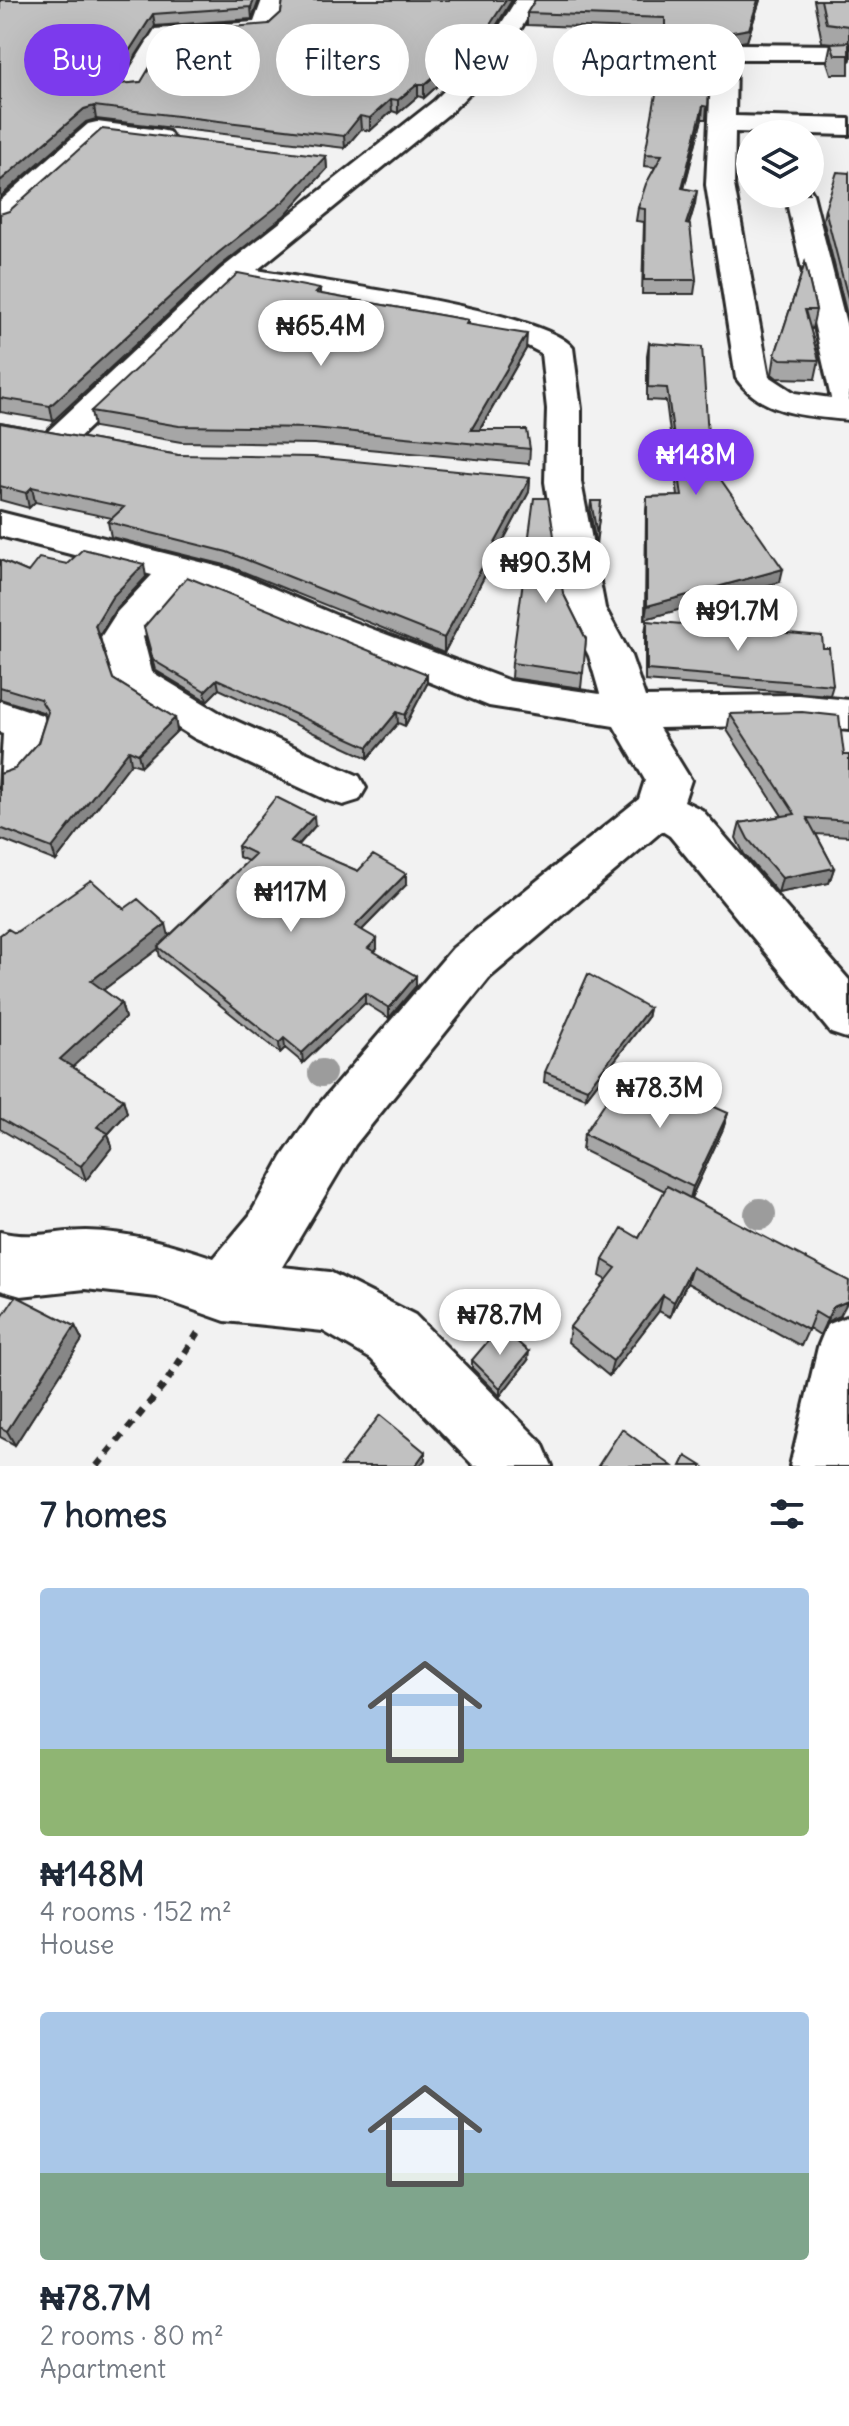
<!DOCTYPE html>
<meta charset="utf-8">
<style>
body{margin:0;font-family:Delius,sans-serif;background:#f2f2f3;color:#1f2937;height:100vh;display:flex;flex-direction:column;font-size:30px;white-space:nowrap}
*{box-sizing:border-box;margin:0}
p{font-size:26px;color:#747a83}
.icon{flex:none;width:44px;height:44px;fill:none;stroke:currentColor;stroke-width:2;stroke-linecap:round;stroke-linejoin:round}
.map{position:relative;height:1466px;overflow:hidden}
.side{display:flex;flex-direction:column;background:#fff;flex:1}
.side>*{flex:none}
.hud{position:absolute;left:24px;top:24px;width:802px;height:72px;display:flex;gap:16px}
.fabs{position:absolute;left:736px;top:120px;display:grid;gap:16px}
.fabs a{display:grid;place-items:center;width:88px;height:88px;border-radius:50%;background:#fff;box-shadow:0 8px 32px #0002;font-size:40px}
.price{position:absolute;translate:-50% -68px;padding:0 18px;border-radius:28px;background:#fff;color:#222;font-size:26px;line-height:52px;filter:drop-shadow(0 2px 4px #0008)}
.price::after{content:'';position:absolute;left:50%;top:48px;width:24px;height:18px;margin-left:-12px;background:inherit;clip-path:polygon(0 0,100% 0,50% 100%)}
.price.on{background:#7c3aed;color:#fff}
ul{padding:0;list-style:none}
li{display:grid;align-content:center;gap:16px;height:424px;padding:0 40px}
li span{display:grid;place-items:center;height:248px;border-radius:8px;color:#555}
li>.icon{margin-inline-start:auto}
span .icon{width:144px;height:144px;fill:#fffc;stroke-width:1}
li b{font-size:34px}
h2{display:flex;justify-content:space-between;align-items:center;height:96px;padding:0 40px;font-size:34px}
.pill{padding:0 28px;border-radius:36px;background:#fff;box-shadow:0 8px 32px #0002;font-size:28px;line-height:72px}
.pill.on{background:#7c3aed;color:#fff}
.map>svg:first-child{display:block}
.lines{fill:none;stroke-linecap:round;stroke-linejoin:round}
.street-casing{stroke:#2b2b2b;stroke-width:6}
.path{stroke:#2b2b2b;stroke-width:7;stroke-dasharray:8 8;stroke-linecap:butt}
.street{fill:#fff;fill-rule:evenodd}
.tree{fill:#9c9c9c}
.wall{fill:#a6a6a6;stroke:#2b2b2b;stroke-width:2}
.shaded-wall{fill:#878787;stroke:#2b2b2b;stroke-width:2}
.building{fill:#c1c1c1;stroke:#2b2b2b;stroke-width:2}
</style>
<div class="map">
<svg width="849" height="1466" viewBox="0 0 849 1466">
<rect width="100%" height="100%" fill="#f2f2f2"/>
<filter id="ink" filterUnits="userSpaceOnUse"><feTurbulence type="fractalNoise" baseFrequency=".0125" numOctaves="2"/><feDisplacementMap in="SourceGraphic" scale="16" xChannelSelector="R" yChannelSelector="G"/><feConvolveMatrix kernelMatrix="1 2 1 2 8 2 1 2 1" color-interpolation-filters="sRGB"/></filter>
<g filter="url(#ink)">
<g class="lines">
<defs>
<path id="street" d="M262,0H284L279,24L268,34L171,41L140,93H122L118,88L155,29L254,22Z
M516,0H538L502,60L452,111L257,270C311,280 548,311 573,348L581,409V482L605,608L631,656L645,697L798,695L849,700V730L798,725L659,728L691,780L684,801L702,810L849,980V1039L831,1033L670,836L662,831L489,978L355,1145L282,1267L330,1272L415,1315L542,1443L552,1466H474L371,1359L323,1331L225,1321L157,1297L85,1289L21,1296L0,1290V1232C30,1240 56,1231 86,1231C131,1232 172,1244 214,1258L250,1215L282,1157L315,1109L453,948L639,799L645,780L614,726L489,706L188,584L143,637L152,672L225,716L359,776L366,788L359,800L343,805L327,800L194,738L118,690L112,680L101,637L117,612L152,575L0,536V512L228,569L340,617L510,681L600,694L589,656L565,608L545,482L547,409L541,353L518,341L478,330L239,285L74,442L62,446L50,442L44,435L221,269L434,101L484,51Z
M734,44L849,45V59H736L735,116L849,119V135L735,132L734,185L769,376L795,393L831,398L785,194H810V189L813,194L849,335V420C807,416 762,415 736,378L706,185L712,55L715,50Z
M97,122L160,130L169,132L173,138L169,144L160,146L103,139L10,222L0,225V201L88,124Z
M0,701L42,715L49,726C47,750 22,781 0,788L3,734L0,733Z
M849,1316V1466H790L818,1347L827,1325Z"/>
</defs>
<use href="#street" class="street-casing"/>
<path class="path" d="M97,1466L165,1384L198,1333"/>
<use href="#street" class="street"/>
</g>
<g class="tree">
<circle cx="322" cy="1073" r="14"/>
<circle cx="760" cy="1214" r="16"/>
</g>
<path class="wall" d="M0,0H259L252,19L155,26L119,82L120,84L141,82L269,24L281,13L283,0H512L482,49L452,78L447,77L424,98L418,96L398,113L392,111L370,131L361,129L345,148L96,119L86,122Z
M535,0H760L747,41L714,47L710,53L706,119H702L684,189L695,204L689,225L696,280L694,294H642L644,222L636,221L638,208L655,167L644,166L645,154L664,94V30L527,25V13Z
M814,0H849V74H831L827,62L831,43H833L822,42Z
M326,156L327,169L285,215L219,267L53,421L0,412V214Z
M849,173V323L823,220L825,209Z
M805,263L816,310L812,329H810L819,360L815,379L777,378L772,374L775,355Z
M320,289V294L468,320V324L526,349L480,430L530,449L529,464L314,444L181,442L94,427L91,411Z
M649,343L710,464L780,582L645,619L646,510L647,497L678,496L666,401L647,400V355Z
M0,423L178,455L530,478L529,492L444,653L229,566L111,537L108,522L112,518L35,502L29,508L0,500Z
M591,501H601L596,545L590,511Z
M0,560L28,572L67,564L146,577L115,610L99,636L113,679L175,718L177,731L141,766L131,763L56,861L0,839V774L15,769L38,743L46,717L43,712L0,699Z
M563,593L586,639L581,688L511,678L512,663Z
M647,621L823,648L833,685L830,695L645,681V632Z
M144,627L427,674V684L405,726L398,723L368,758L219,689L207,701L155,670Z
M730,714L844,755H849V836L816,834L834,868L829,883L778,893L744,854L736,838L740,823L782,816L727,730Z
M315,826L298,846L358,871L406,885L362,930L377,949L374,952L416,976V986L389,1018L365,1003L303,1063L285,1048L280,1053L160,957L158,948L103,990L121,1003L125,1018L72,1067L123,1099L127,1113L108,1134L112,1147L86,1180L0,1129V935L124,909L169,936L248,861L239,857L238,846Z
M649,1008L647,1018L586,1098L544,1082L545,1072Z
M668,1103L728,1113L723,1129L691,1198L840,1316L826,1322L820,1335L809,1328L801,1346L687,1283L670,1317L659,1311L609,1376L568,1342L570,1327L607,1280L600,1276L603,1260L639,1238L665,1191L582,1150L584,1134Z
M0,1320L75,1326L82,1340L15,1445L0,1437Z
M472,1360H528L500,1396L472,1368Z"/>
<path class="shaded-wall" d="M254,0H259L252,19L251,7Z
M506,0H512L482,49L452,78L453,66Z
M758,0H760L747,41L714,47L709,55L711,43L716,35Z
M153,14L155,26L115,88L113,76Z
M447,65V77L424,98V85Z
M418,84V96L398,113V100Z
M391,99L392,111L370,131V118Z
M94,106L96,119L86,122L0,197V181L84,109Z
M703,106L702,119L680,202L682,188Z
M360,116L361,129L345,148L344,136Z
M326,156L327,169L285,215L219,267L53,421L50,406L218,253Z
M697,191L695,204L684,238L686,224Z
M527,334L526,349L472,443L471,430Z
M530,478L529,492L444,653V638Z
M32,487L35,502L29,508L26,493Z
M144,564L146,577L115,610L98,638L95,625L112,597Z
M783,569L780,582L645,619L647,606Z
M427,674V684L405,726V715Z
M217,679L219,689L207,701L205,691Z
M397,712L398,723L368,758V747Z
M175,718L177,731L141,766L138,754Z
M129,750L131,763L56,861L52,848Z
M314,816L315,826L291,853L290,842Z
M834,868L829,883L778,893L782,878Z
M406,874V885L356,936L355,926Z
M166,924L170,940L95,996L91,981Z
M377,939V949L368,959V948Z
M416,976V986L389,1018V1008Z
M365,993V1003L303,1063L302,1053Z
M121,1003L125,1018L65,1074L60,1059Z
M649,1008L647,1018L586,1098L587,1089Z
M284,1038L285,1048L280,1053L279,1043Z
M123,1099L127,1113L108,1134L112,1147L86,1180L81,1166L97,1127Z
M728,1113L723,1129L689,1202L693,1187Z
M692,1267L687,1283L670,1317L674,1302Z
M663,1295L659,1311L609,1376L613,1361Z
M848,1301L840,1316L826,1322L833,1307Z
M75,1326L82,1340L15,1445L7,1431Z
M529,1352L528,1360L500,1396V1388Z
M425,1452V1460L420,1466H415Z"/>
<path class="building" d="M0,0H254L251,7L153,14L113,76L120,84L141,82L171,32L269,24L281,13L283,0H506L482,37L453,66L447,65L424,85L418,84L398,100L391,99L370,118L360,116L344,136L94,106L84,109L0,181Z
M535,0H758L749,29L716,35L711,43L708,107L703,106L682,188L697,191L686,224L690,225L696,280H644L645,209L638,208L646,184L662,155L645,154L656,94H665V18L527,13Z
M821,0H849V26L826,23Z
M849,42V55H835L831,43Z
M102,129L326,156L284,201L218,253L50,406L0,398V214L9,211Z
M837,172L849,173V302L825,209Z
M805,263L816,310H805L819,360L781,359L775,355Z
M238,273L320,289L316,293L468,320L466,324L527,334L471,430H527L530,449L313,428L179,426L91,411Z
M649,343L702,347L710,464L783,569L647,606V497L682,496L667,388L648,387Z
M0,423L178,455L313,457L530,478L444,638L227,552L108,522L124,507L32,487L26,493L0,486Z
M534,498H548L563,593L586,639L583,673L512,663Z
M591,501H601L597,535Z
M83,549L144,564L112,597L95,625L113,679L175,718L138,754L129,750L52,848L0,828V774L15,769L38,743L48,712L40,699L0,687V560L28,572L39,558L67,564Z
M187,577L427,674L405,715L397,712L368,747L217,679L205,691L153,660L144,627Z
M647,621L822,636L823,648H829L833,685L647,670Z
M802,712L839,716L844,755H849V821L807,818L834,868L782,878L748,839L740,823L795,814L730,714Z
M276,797L314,816L290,842L358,871L373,855L406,874L355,926L377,939L368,948L416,976L389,1008L365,993L302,1053L284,1038L279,1043L158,947L255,854L238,846Z
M91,880L124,909L138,899L166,924L91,981L121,1003L60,1059L123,1099L97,1127L108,1133L81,1166L0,1118V935L8,929L15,933Z
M588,974L649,1008L587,1089L545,1072Z
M618,1083L668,1103L675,1089L728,1113L693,1187L584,1134Z
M667,1186L849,1281L848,1301L833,1307L827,1319L815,1312L808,1330L692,1267L674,1302L663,1295L613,1361L570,1327L616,1268L603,1260L622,1228L639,1238Z
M16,1296L75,1326L7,1431L0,1427V1320Z
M500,1327L529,1352L500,1388L472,1360Z
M380,1415L425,1452L415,1466H341Z
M622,1429L672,1466H598Z
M686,1456L702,1466H681Z"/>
</g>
</svg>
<div class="fabs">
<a><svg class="icon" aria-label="layers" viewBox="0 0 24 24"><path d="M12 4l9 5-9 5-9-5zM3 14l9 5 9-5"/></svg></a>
</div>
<b class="price" style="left:321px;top:368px">₦65.4M</b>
<b class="price on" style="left:696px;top:497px">₦148M</b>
<b class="price" style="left:546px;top:605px">₦90.3M</b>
<b class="price" style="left:738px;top:653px">₦91.7M</b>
<b class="price" style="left:291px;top:934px">₦117M</b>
<b class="price" style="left:660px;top:1130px">₦78.3M</b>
<b class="price" style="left:500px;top:1357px">₦78.7M</b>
<div class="hud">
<a class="pill on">Buy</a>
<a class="pill">Rent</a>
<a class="pill">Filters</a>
<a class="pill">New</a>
<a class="pill">Apartment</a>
</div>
</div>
<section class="side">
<h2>7 homes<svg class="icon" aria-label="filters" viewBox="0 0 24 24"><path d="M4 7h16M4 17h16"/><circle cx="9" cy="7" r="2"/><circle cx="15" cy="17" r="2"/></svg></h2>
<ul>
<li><span style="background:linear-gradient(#a9c7e8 65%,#8fb573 0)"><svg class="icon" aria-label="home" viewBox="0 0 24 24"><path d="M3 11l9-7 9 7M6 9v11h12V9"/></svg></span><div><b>₦148M</b><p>4 rooms · 152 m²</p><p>House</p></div></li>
<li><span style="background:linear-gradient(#a9c7e8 65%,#7fa58c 0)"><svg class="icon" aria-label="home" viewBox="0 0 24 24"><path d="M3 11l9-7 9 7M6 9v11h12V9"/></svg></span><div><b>₦78.7M</b><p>2 rooms · 80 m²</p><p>Apartment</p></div></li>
</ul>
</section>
